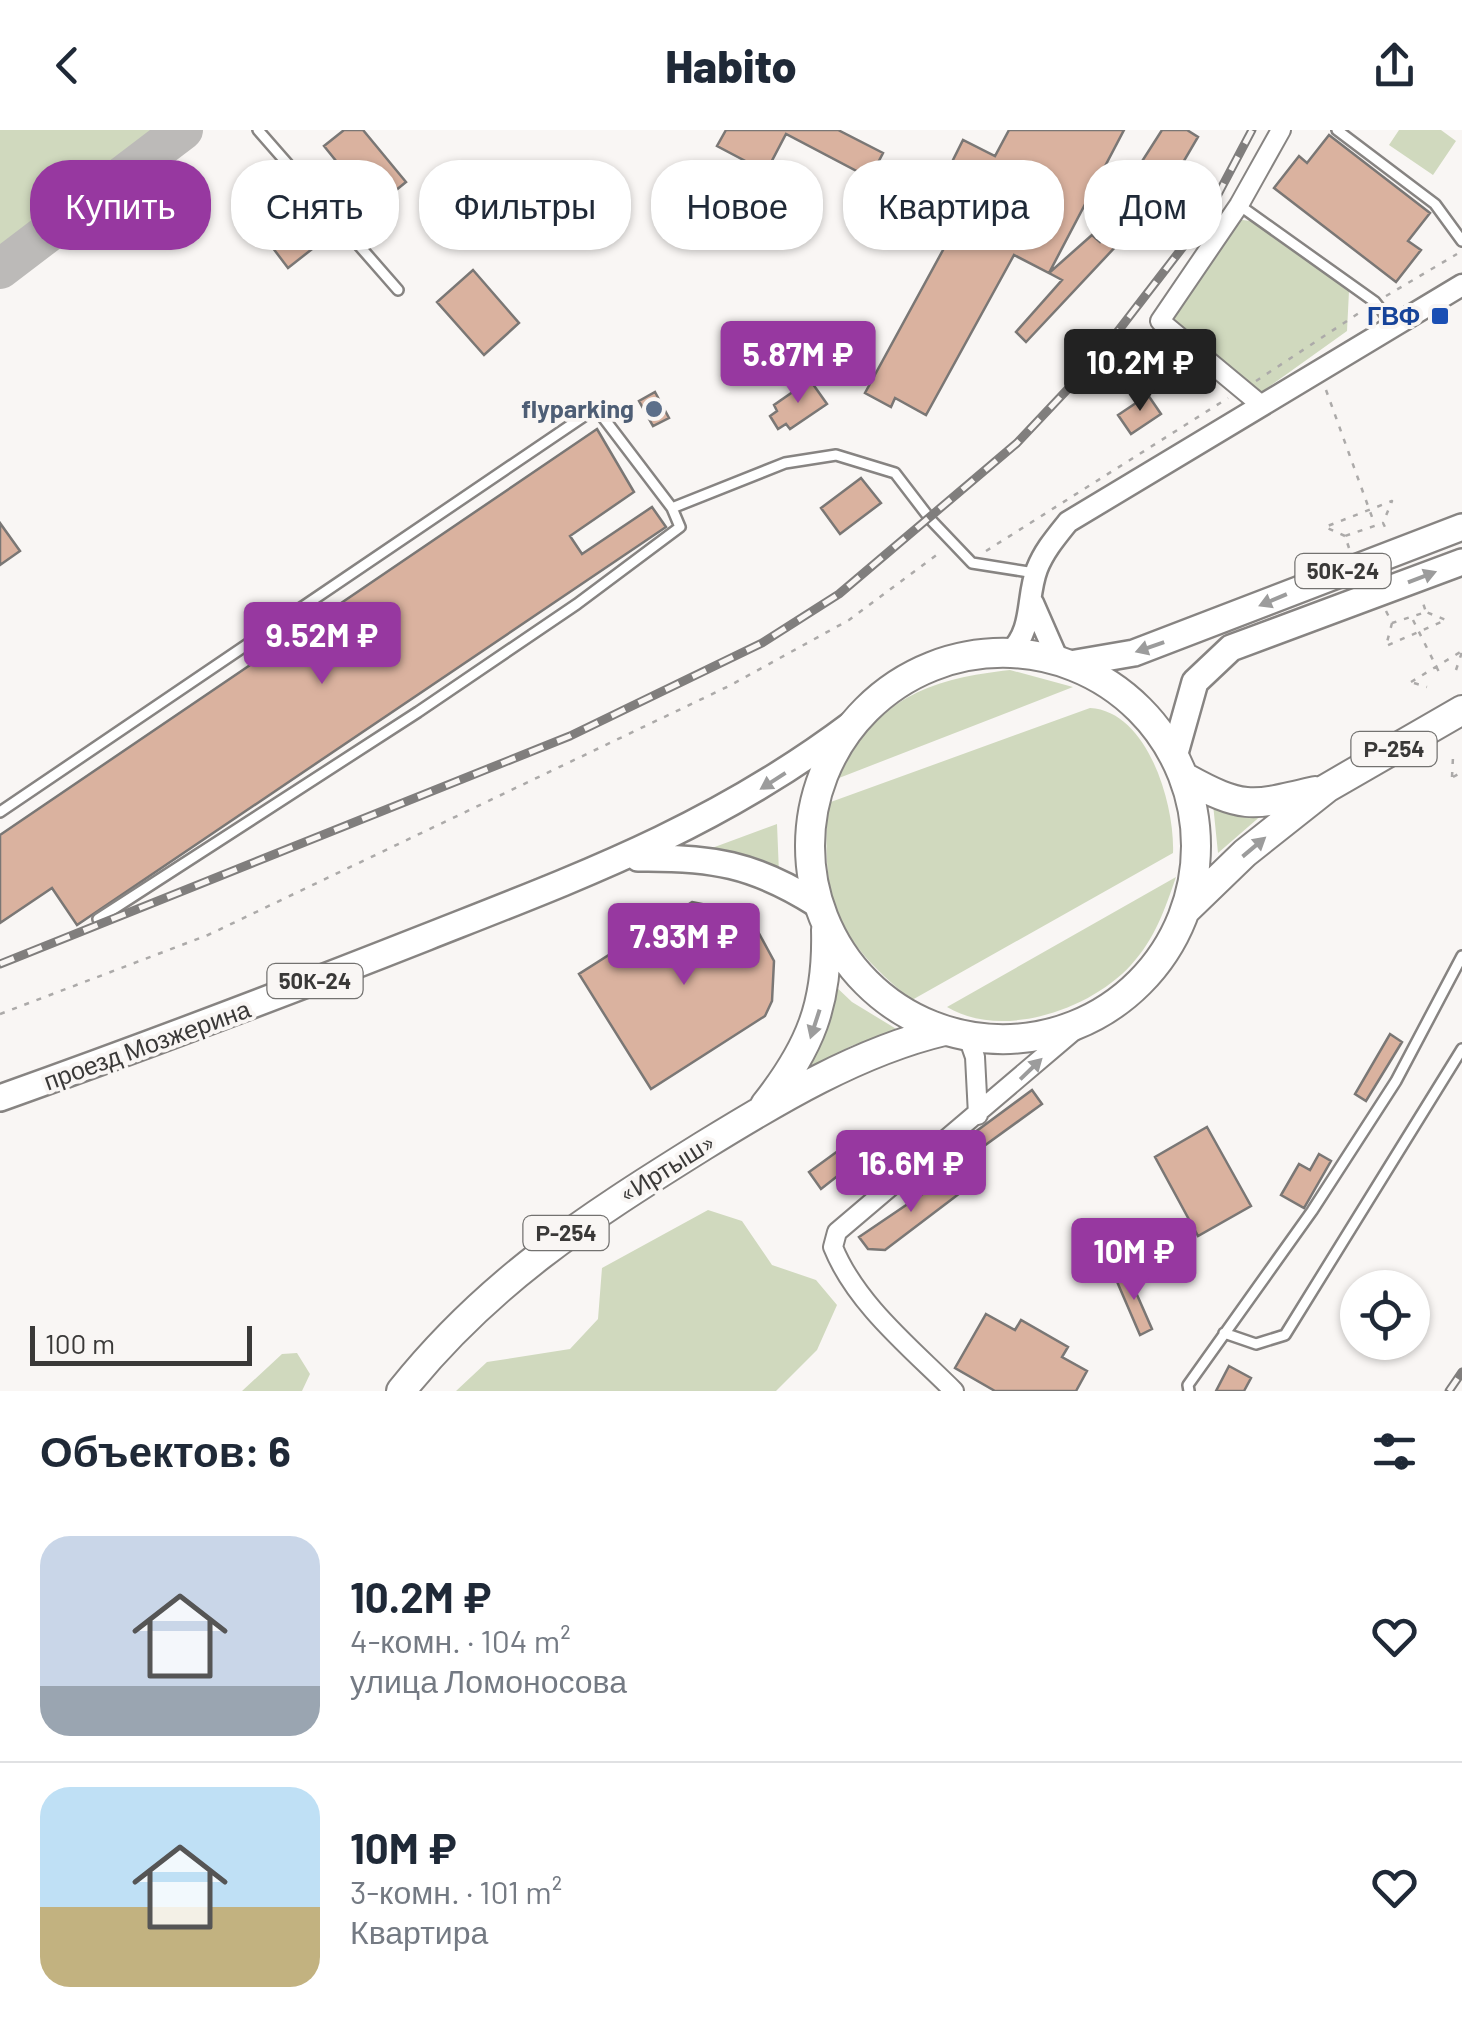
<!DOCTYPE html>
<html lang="ru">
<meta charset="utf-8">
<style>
body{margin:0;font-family:Barlow,sans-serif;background:#f6f6f7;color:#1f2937;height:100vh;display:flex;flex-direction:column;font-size:38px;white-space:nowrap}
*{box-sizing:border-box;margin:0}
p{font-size:32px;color:#747a83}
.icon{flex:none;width:55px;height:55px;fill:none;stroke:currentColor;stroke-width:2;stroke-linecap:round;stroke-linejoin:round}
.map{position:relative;height:1261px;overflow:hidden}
.drawer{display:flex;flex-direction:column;background:#fff;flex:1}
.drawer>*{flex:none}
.hud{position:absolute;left:30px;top:30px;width:1402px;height:90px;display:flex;gap:20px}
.buttons{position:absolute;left:1340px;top:1140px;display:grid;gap:20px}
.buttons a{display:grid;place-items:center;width:90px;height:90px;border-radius:50%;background:#fff;box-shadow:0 2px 8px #0004;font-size:50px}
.scale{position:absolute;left:30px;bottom:25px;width:222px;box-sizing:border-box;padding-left:10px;border:5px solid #3a3938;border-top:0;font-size:28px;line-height:35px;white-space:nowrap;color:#3a3938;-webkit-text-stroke:8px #f9f6f4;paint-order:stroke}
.price{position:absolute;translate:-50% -85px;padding:0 22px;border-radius:10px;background:#9738a0;color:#fff;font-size:32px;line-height:65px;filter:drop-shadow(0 2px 5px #0008)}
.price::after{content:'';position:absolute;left:50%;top:60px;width:30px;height:22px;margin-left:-15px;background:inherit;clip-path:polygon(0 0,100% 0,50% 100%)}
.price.active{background:#222;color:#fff}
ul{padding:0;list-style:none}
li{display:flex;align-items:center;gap:30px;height:250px;padding:0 40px}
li+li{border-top:2px solid #e0e1e3}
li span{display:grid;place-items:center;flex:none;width:280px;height:200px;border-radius:30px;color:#555}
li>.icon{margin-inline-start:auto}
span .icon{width:120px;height:120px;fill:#fffc;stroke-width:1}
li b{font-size:42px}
h2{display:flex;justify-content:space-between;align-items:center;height:120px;padding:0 40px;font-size:42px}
.chip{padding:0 35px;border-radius:40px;background:#fff;box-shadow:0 2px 8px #0004;font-size:35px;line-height:90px}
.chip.active{background:#9738a0;color:#fff}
header{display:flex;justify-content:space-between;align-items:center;height:130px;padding:0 40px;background:#fff;font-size:45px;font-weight:800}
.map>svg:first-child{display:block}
.green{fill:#d0d9be}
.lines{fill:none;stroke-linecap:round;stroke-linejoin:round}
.taxiway{stroke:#bcbab8;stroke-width:40}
.building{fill:#dab29f;stroke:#7a7775;stroke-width:2.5}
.service-casing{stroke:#878482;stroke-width:14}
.minor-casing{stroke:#878482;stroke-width:22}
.tertiary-casing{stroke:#878482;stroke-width:25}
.primary-casing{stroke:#878482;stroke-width:30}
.trunk-casing{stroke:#878482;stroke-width:32}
.path{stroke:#acaaa9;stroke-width:2.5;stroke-dasharray:5 8;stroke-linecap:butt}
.service{stroke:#fff;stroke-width:9}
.minor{stroke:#fff;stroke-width:18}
.tertiary{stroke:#fff;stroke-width:20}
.primary{stroke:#fff;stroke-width:25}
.trunk{stroke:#fff;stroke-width:28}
.rail-casing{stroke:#807e7d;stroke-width:9}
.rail{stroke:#f9f6f4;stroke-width:5;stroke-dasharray:15;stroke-linecap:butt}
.oneway{fill:#9c9c9c}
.transit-dot{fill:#1a4fb4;stroke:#f9f6f4;stroke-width:4}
.service-dot{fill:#5c6f8a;stroke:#f9f6f4;stroke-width:4}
.labels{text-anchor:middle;stroke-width:8;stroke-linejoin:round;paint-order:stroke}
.shield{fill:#f9f6f4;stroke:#737270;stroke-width:2.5}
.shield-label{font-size:22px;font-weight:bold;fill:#3a3938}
.transit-label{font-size:25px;font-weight:bold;fill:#164399;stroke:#f9f6f4;text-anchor:end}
.service-label{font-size:25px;font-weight:bold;fill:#4e5e75;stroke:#f9f6f4;text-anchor:end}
.street-label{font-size:25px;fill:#3a3938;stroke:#f9f6f4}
</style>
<header><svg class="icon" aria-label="back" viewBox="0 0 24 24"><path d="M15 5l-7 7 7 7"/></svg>Habito<svg class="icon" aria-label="share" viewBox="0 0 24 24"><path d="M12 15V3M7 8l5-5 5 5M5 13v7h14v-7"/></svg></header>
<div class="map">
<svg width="1462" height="1261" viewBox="0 0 1462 1261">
<rect width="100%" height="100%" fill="#f9f6f4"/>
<path class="green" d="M0,0H160L0,120Z
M1399,0H1441L1456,11L1433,45L1389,15Z
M1235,89L1258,92L1349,161L1347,201L1256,266L1167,190Z
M1010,540L1073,557L839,648C875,569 928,549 1010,540Z
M1090,578C1148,581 1175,675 1173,723L912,870C835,808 821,770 828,673Z
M1213,674L1263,684L1218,723Z
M777,694L779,743L761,731L712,718Z
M1176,747C1165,779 1155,809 1131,835C1090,880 1002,910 947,877Z
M832,853L852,872L898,900L851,916L799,943Z
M708,1080L742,1091L772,1135L816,1150L837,1175L817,1220L776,1261H456L487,1232L570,1219L598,1189L602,1138Z
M297,1223L310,1244L302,1261H242L282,1224Z"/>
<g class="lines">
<path class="taxiway" d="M0,139L183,0"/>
</g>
<path class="building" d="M344,0H363L406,52L374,78L324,16Z
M726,0H838L883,23L870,48L786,4L766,42L717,16Z
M1009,0H1124L1049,143L1014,125L926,285L895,268L891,277L865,263L961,87L932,72L963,10L995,26Z
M1162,0H1187L1198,7L1164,65L1026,212L1016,202L1062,150L1049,143L1092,105L1100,112L1126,82L1116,72Z
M1329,5L1430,83L1408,111L1421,120L1396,152L1274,58L1299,26L1307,33Z
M290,72L321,112L288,138L257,97Z
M473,140L519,193L484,225L437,172Z
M810,250L827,274L790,299L786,294L778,299L770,286L777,281L774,275Z
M655,262L669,288L653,296L639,271Z
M1148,265L1161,284L1131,304L1118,285Z
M597,299L634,362L570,406L582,424L652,377L666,397L77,795L52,758L0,793V705Z
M861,348L881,373L840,404L821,378Z
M0,393L20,421L0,435Z
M692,772L736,781L755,796L774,831L772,871L765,886L651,959L579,844Z
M1390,904L1402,912L1366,971L1355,964Z
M1032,960L1042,974L973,1024L963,1011Z
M1207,997L1251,1076L1198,1106L1155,1027Z
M860,1012L868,1022L821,1059L809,1042L842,1018L845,1022Z
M1319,1024L1331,1031L1304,1078L1281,1065L1299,1034L1310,1040Z
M952,1044L964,1060L885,1120L868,1119L859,1107Z
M1127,1142L1152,1199L1140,1205L1115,1147Z
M986,1184L1015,1200L1021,1190L1068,1217L1062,1227L1087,1241L1076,1261H995L955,1238Z
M1229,1236L1251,1248L1244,1261H1216Z"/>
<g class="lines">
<defs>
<path id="service" d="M258,0L398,160
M1337,0L1435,74L1462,111
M1239,75L1375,172L1393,195
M0,682L596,278L672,378L785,333L836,325L895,343L931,390L972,433L1035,443
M98,789L418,582L577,474L680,397L672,378
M1224,1203L1256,1214L1285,1205L1462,919
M1189,1261L1188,1255L1312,1081L1396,951L1462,826"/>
<path id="minor" d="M1260,274L1160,191L1239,75L1281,0
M968,907L975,927L978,985
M954,1261C911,1218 856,1174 833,1117L837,1102L1083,893"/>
<path id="tertiary" d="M1033,473L1058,530
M1010,522C1034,499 1026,468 1037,439C1044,421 1056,407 1068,392L1462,155"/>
<path id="primary" d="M1070,534L1134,523L1462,397
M1175,623L1195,552L1231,518L1462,432
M638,728C711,727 754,734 817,774
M0,968C143,917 285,863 427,807C584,745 715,697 852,594"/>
<path id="trunk" d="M810 716a193 193 0 1 1 386 0a193 193 0 1 1-386 0Z
M1186,648C1244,680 1252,676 1315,661
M1186,780L1245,723L1327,658L1462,580
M765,975C810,918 828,874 826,800
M401,1261C488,1152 586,1089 703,1016C776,971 859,921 944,901"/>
</defs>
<use href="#service" class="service-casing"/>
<use href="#minor" class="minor-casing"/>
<use href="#tertiary" class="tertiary-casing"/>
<use href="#primary" class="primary-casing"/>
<use href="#trunk" class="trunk-casing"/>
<path class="path" d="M1386,166L1457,124
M1256,251L1362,181
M1326,260L1372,387
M1345,406L1325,397L1392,371L1383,393
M1349,418L1345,406L1383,393L1387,401
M986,421L1228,268
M1386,481L1392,493L1426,482L1422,470
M1413,490L1440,544
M1392,493L1386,516L1446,490L1426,482
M1456,540L1462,522
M1411,552L1462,521
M1414,553L1427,557
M1452,647L1453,627
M1453,647L1462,642
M0,884L208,805L729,556L849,490L942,421"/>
<use href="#service" class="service"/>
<use href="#minor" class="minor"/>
<use href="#tertiary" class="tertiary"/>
<use href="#primary" class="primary"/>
<use href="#trunk" class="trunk"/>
<defs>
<path id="rail" d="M0,834L570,606L762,513L839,464L1017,313L1098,227L1206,87L1252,0
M1449,1261L1462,1242"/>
</defs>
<use href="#rail" class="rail-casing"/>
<use href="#rail" class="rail"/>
</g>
<defs><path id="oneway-solid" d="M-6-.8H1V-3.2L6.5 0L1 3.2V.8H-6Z" transform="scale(2.5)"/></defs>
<g class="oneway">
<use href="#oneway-solid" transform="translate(1422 447) rotate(-21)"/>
<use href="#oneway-solid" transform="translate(1273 470) rotate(157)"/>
<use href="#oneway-solid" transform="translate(1150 517) rotate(161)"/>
<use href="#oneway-solid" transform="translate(773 651) rotate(147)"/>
<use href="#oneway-solid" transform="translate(1254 717) rotate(-40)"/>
<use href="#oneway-solid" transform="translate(815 894) rotate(108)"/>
<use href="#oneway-solid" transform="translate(1031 939) rotate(-44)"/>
</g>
<rect class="transit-dot" x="1430" y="176" width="20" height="20" rx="5"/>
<circle class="service-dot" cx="654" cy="279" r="10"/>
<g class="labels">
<g class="shield">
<rect x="1295.5" y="424" width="95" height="34" rx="8"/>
<rect x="1351.5" y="602" width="85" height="34" rx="8"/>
<rect x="267.5" y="834" width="95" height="34" rx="8"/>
<rect x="523.5" y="1086" width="85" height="34" rx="8"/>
</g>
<g class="shield-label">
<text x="1343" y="449">50К-24</text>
<text x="1394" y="627">Р-254</text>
<text x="315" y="859">50К-24</text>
<text x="566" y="1111">Р-254</text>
</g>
<g class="transit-label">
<text x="1420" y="195">ГВФ</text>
</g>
<g class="service-label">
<text x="634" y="288">flyparking</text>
</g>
<g class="street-label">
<text transform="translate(147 915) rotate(-20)" y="9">проезд Мозжерина</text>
<text transform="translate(667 1038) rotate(-32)" y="9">«Иртыш»</text>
</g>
</g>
</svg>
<div class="buttons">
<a><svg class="icon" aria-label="locate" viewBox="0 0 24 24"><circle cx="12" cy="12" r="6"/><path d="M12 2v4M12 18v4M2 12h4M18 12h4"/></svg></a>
</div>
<div class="scale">100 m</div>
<b class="price" style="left:798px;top:276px">5.87M ₽</b>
<b class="price active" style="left:1140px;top:284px">10.2M ₽</b>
<b class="price" style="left:322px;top:557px">9.52M ₽</b>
<b class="price" style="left:684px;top:858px">7.93M ₽</b>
<b class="price" style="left:911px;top:1085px">16.6M ₽</b>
<b class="price" style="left:1134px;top:1173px">10M ₽</b>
<div class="hud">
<a class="chip active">Купить</a>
<a class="chip">Снять</a>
<a class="chip">Фильтры</a>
<a class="chip">Новое</a>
<a class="chip">Квартира</a>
<a class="chip">Дом</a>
</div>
</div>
<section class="drawer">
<h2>Объектов: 6<svg class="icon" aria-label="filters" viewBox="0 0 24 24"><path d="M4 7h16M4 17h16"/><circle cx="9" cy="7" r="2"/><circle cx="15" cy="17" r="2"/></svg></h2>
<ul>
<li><span style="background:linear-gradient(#c9d6e8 75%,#9aa5b1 0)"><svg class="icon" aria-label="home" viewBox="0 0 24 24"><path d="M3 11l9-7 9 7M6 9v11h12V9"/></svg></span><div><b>10.2M ₽</b><p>4-комн. · 104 m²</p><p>улица Ломоносова</p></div><svg class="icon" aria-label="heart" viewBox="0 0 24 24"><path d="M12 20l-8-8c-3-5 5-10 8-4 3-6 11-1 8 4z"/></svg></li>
<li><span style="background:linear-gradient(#bfe0f5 60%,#c2b280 0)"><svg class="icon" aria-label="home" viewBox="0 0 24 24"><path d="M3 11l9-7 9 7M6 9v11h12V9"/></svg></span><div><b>10M ₽</b><p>3-комн. · 101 m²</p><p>Квартира</p></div><svg class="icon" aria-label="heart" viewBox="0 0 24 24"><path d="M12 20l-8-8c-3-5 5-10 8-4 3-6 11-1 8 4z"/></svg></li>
</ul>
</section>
